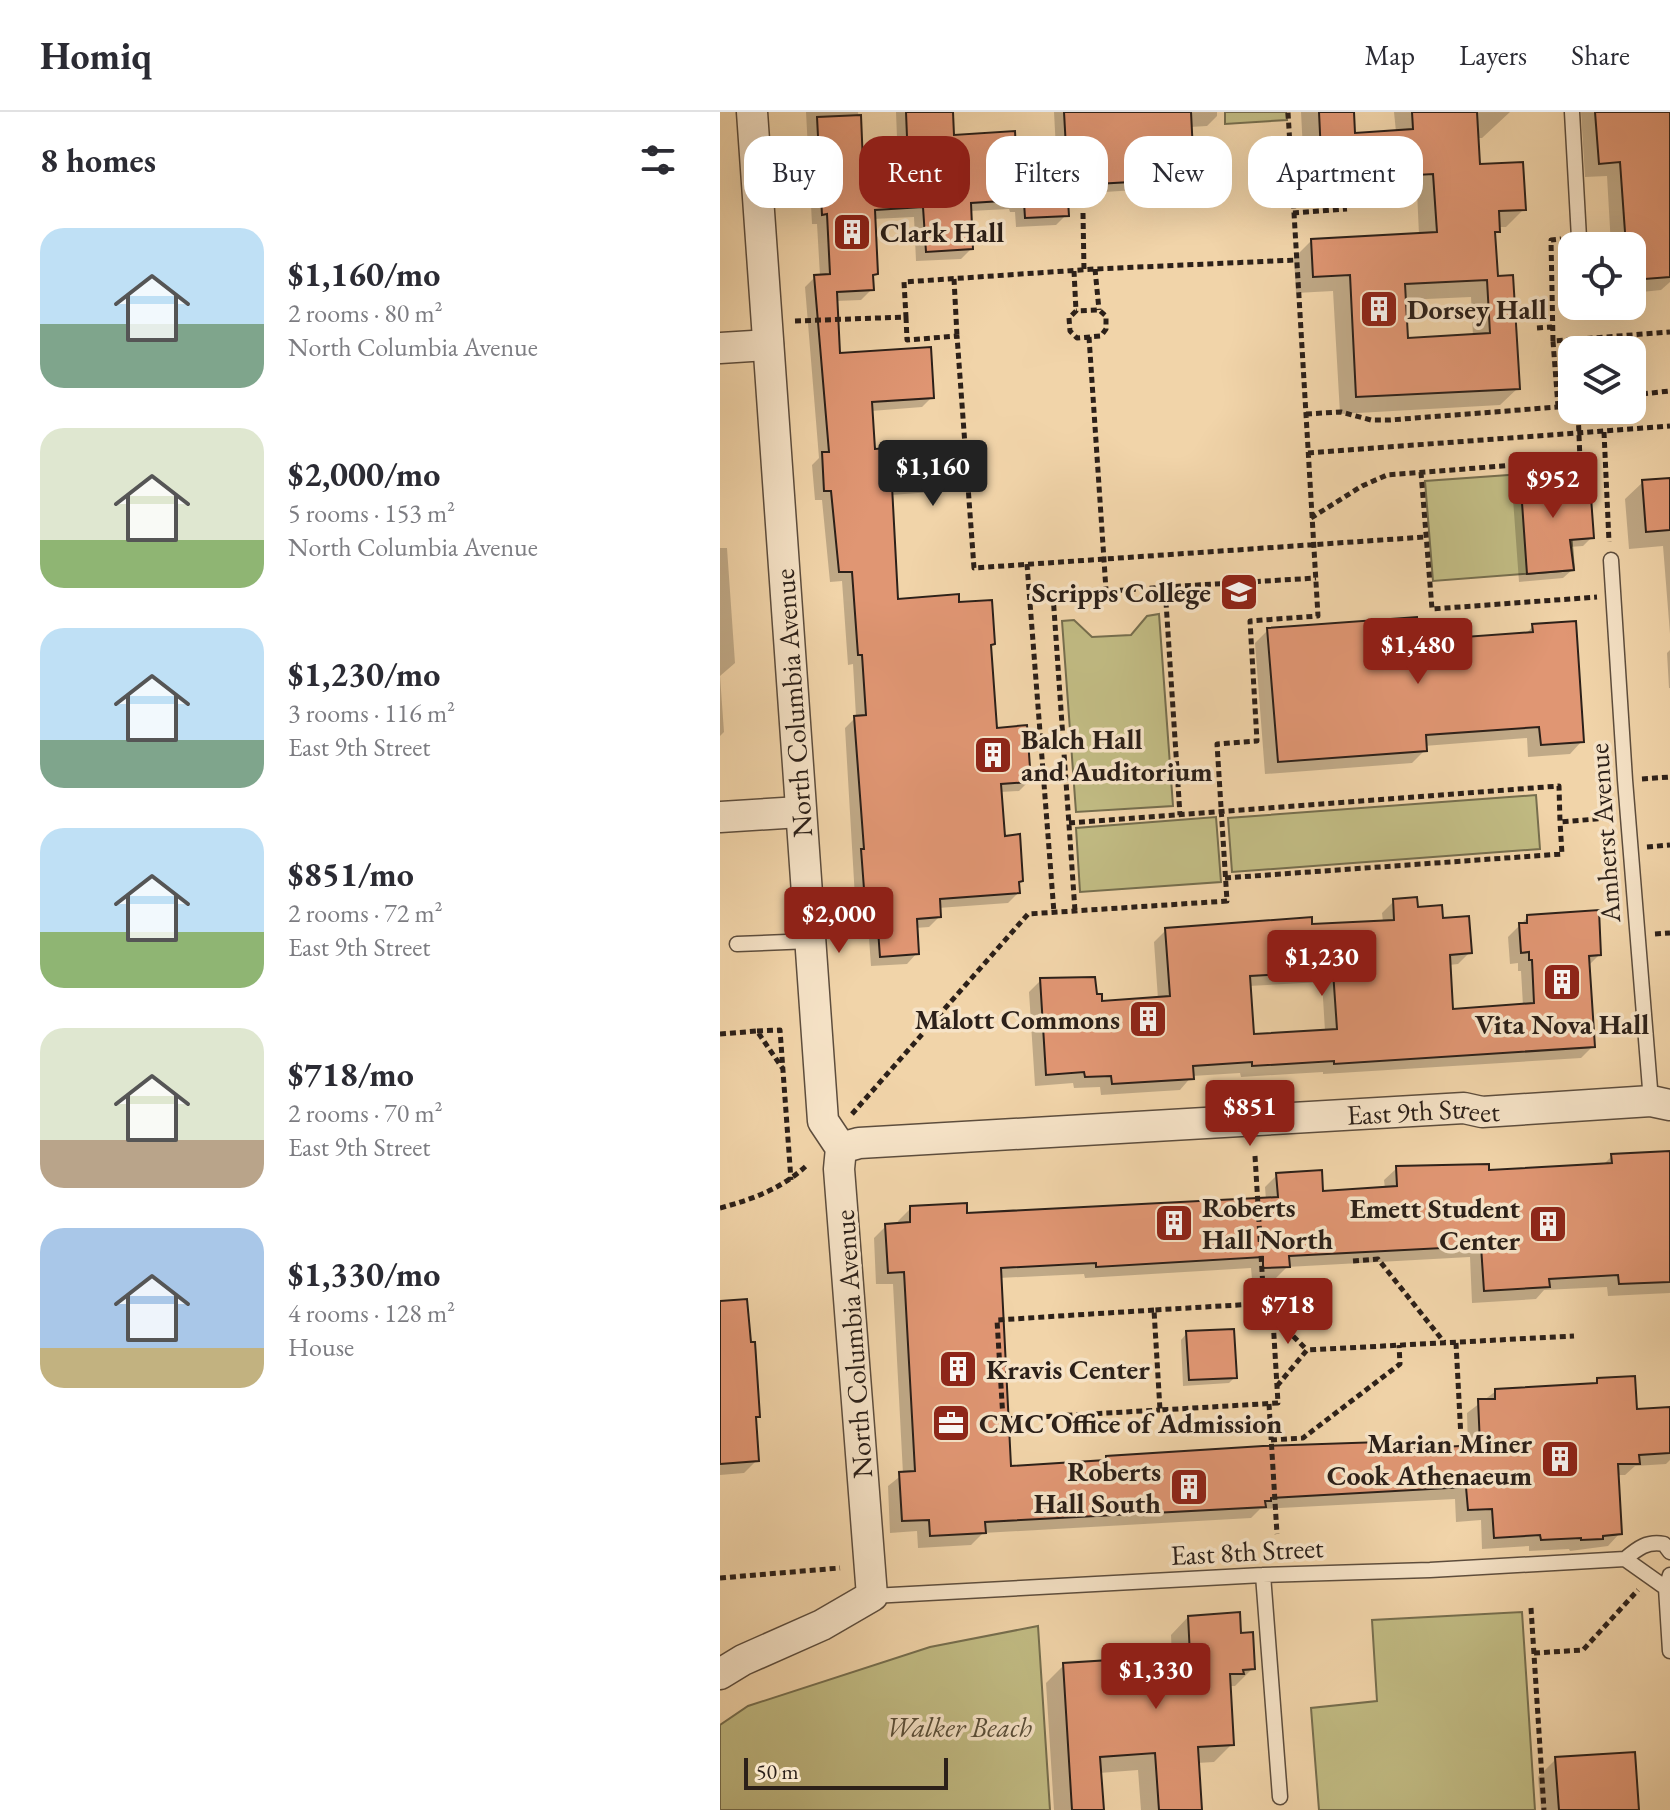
<!DOCTYPE html>
<meta charset="utf-8">
<style>
body{margin:0;font-family:"EB Garamond",serif;background:#f2f2f3;color:#2b2b33;height:100vh;display:flex;flex-direction:column;font-size:30px;white-space:nowrap}
*{box-sizing:border-box;margin:0}
p{font-size:26px;color:#7c7c81}
.icon{flex:none;width:44px;height:44px;fill:none;stroke:currentColor;stroke-width:2;stroke-linecap:round;stroke-linejoin:round}
.map{position:relative;flex:1;overflow:hidden}
.details{display:flex;flex-direction:column;background:#fff;width:720px}
.details>*{flex:none}
.guide{position:absolute;left:24px;top:24px;width:760px;height:72px;display:flex;gap:16px}
.tools{position:absolute;left:838px;top:120px;display:grid;gap:16px}
.tools a{display:grid;place-items:center;width:88px;height:88px;border-radius:16px;background:#fff;box-shadow:0 8px 32px #0002;font-size:40px}
.scale{position:absolute;left:24px;bottom:20px;width:204px;box-sizing:border-box;padding-left:8px;border:4px solid #2c2019;border-top:0;font-size:22px;line-height:28px;white-space:nowrap;color:#2c2019;-webkit-text-stroke:6px #f6e3c7;paint-order:stroke}
.price{position:absolute;translate:-50% -68px;padding:0 18px;border-radius:8px;background:#8f2418;color:#fff;font-size:26px;line-height:52px;filter:drop-shadow(0 2px 4px #0008)}
.price::after{content:'';position:absolute;left:50%;top:48px;width:24px;height:18px;margin-left:-12px;background:inherit;clip-path:polygon(0 0,100% 0,50% 100%)}
.price.selected{background:#222;color:#fff}
ul{padding:0;list-style:none}
li{display:flex;align-items:center;gap:24px;height:200px;padding:0 40px}
li span{display:grid;place-items:center;flex:none;width:224px;height:160px;border-radius:24px;color:#555}
li>.icon{margin-inline-start:auto}
span .icon{width:96px;height:96px;fill:#fffc;stroke-width:1}
li b{font-size:34px}
h2{display:flex;justify-content:space-between;align-items:center;height:96px;padding:0 40px;font-size:34px}
.pill{padding:0 28px;border-radius:24px;background:#fff;box-shadow:0 8px 32px #0002;font-size:28px;line-height:72px}
.pill.selected{background:#8f2418;color:#fff}
header{display:flex;align-items:center;gap:48px;box-sizing:border-box;height:112px;padding:0 40px;background:#fff;border-bottom:2px solid #e1e1e2}
header strong{font-size:38px}
nav{display:flex;gap:44px;margin-inline-start:auto;font-size:28px}
main{display:flex;flex:1;min-height:0}
.map>svg:first-child{display:block}
.green{fill:#c1bb83;stroke:#766e4e;stroke-width:2}
.shadow{fill:#0003;fill-rule:evenodd}
.building{fill:#e09673;stroke:#2c2019;stroke-width:2;fill-rule:evenodd}
.lines{fill:none;stroke-linecap:round;stroke-linejoin:round}
.lane-casing{stroke:#5d4d3d;stroke-width:17}
.street-casing{stroke:#5d4d3d;stroke-width:33}
.path{stroke:#2c2019;stroke-width:5;stroke-dasharray:6 4;stroke-linecap:butt}
.lane{stroke:#f6e3c7;stroke-width:14}
.street{stroke:#f6e3c7;stroke-width:30}
.labels{text-anchor:middle;stroke-width:7;stroke-linejoin:round;paint-order:stroke}
.poi-label{font-size:28px;font-weight:bold;fill:#2c2019;stroke:#f6e3c7;text-anchor:start}
.street-label{font-size:28px;fill:#2c2019;stroke:#f6e3c7}
.park-label{font-size:28px;font-style:italic;fill:#594e39;stroke:#f6e3c7}
</style>
<header>
<strong>Homiq</strong>
<nav><a>Map</a><a>Layers</a><a>Share</a></nav>
</header>
<main>
<section class="details">
<h2>8 homes<svg class="icon" aria-label="filters" viewBox="0 0 24 24"><path d="M4 7h16M4 17h16"/><circle cx="9" cy="7" r="2"/><circle cx="15" cy="17" r="2"/></svg></h2>
<ul>
<li><span style="background:linear-gradient(#bfe0f5 60%,#7fa58c 0)"><svg class="icon" aria-label="home" viewBox="0 0 24 24"><path d="M3 11l9-7 9 7M6 9v11h12V9"/></svg></span><div><b>$1,160/mo</b><p>2 rooms · 80 m²</p><p>North Columbia Avenue</p></div></li>
<li><span style="background:linear-gradient(#dfe7d0 70%,#8fb573 0)"><svg class="icon" aria-label="home" viewBox="0 0 24 24"><path d="M3 11l9-7 9 7M6 9v11h12V9"/></svg></span><div><b>$2,000/mo</b><p>5 rooms · 153 m²</p><p>North Columbia Avenue</p></div></li>
<li><span style="background:linear-gradient(#bfe0f5 70%,#7fa58c 0)"><svg class="icon" aria-label="home" viewBox="0 0 24 24"><path d="M3 11l9-7 9 7M6 9v11h12V9"/></svg></span><div><b>$1,230/mo</b><p>3 rooms · 116 m²</p><p>East 9th Street</p></div></li>
<li><span style="background:linear-gradient(#bfe0f5 65%,#8fb573 0)"><svg class="icon" aria-label="home" viewBox="0 0 24 24"><path d="M3 11l9-7 9 7M6 9v11h12V9"/></svg></span><div><b>$851/mo</b><p>2 rooms · 72 m²</p><p>East 9th Street</p></div></li>
<li><span style="background:linear-gradient(#dfe7d0 70%,#b9a48a 0)"><svg class="icon" aria-label="home" viewBox="0 0 24 24"><path d="M3 11l9-7 9 7M6 9v11h12V9"/></svg></span><div><b>$718/mo</b><p>2 rooms · 70 m²</p><p>East 9th Street</p></div></li>
<li><span style="background:linear-gradient(#a9c7e8 75%,#c2b280 0)"><svg class="icon" aria-label="home" viewBox="0 0 24 24"><path d="M3 11l9-7 9 7M6 9v11h12V9"/></svg></span><div><b>$1,330/mo</b><p>4 rooms · 128 m²</p><p>House</p></div></li>
</ul>
</section>
<div class="map">
<svg width="950" height="1698" viewBox="0 0 950 1698">
<rect width="100%" height="100%" fill="#f1d4a9"/>
<filter id="stains"><feTurbulence type="fractalNoise" baseFrequency=".0025" numOctaves="4"/><feColorMatrix values="0 0 0 0 .2 0 0 0 0 .09 0 0 0 0 .02 0 0 0 .5 -.17"/></filter>
<radialGradient id="worn" r=".72"><stop offset=".6" stop-color="#630" stop-opacity="0"/><stop offset="1" stop-color="#630" stop-opacity=".3"/></radialGradient>
<path class="green" d="M505,0H566L567,8L505,12Z
M846,359L854,458L713,469L705,369Z
M439,502L453,694L356,700L342,509L354,508L372,525L411,523L427,504Z
M816,683L820,737L512,760L508,706Z
M496,705L501,770L360,780L356,716Z
M802,1500L815,1698H599L591,1596L657,1589L652,1508Z
M318,1514L330,1698H0V1613L28,1594L210,1535Z"/>
<path class="shadow" d="M86,0H138L141,54L178,52L176,0H231L232,25L294,40L336,38L334,0H497V4L487,14L470,15L471,39L461,49L434,51L432,62L416,78L369,81L364,86H351L346,91V103L336,113L296,115L295,100H290L289,97L250,99L251,137L241,147L196,149L194,105L153,107L156,161L151,166V178L141,188L116,189L119,243L212,285L202,295L151,299L153,339L235,369L225,379L171,383L177,489L237,493L273,532L269,535L275,618L309,669L299,679L280,680L283,726L301,769L297,772L298,781L288,791L218,796L219,805L209,815L195,816L197,841L187,852L151,854L146,785L135,786L125,616L136,605L133,552L128,553L122,469L110,470L102,388H95L92,353L99,346L85,175L95,165L100,164L97,112H92Z
M581,0H632L633,23L676,20L674,0H790L762,26H757L758,54L804,97L786,115H778L774,123L776,166L798,276L780,293L620,302L613,179L576,181L574,146L592,128L699,123L697,79L646,82L644,58H584ZM751,185L753,224L686,228L684,188Z
M861,0H950V170L941,178L912,181V134H891L887,64L865,65Z
M811,363L834,376L872,425L863,434L849,435L852,458L843,466L799,470L792,373L801,364Z
M950,368V522L943,434L909,437L905,387L923,370Z
M0,436H7L15,551L0,564L4,620L0,624Z
M813,514L862,629L850,642L808,645L807,626L704,634L705,638L692,651L545,662L535,531L548,518L697,524L729,528L805,523Z
M950,538V576H949L947,541Z
M674,789L721,808L750,840L738,852L729,853L731,899L803,894L801,859H798V851L790,852L788,825L808,805L879,843L868,854L873,934L861,946L603,962V960L521,965L520,961L472,964L460,978L381,983L380,975L354,976L353,971L315,974L309,880L321,868L375,884L380,891L438,887L434,830L446,818L663,810L662,801ZM602,870L605,919L532,924L529,874Z
M950,1041V1181L888,1184L887,1175L824,1178L816,1187L752,1191L750,1145L567,1155L556,1166L532,1167L531,1156L365,1166L364,1162L279,1166L290,1356L383,1350L387,1346L660,1340L748,1336L747,1301L776,1279L873,1274L878,1268L915,1299L950,1297V1348L946,1352L915,1354L905,1363H897L900,1421L888,1434L850,1439L849,1437L809,1439V1434L762,1437L761,1408L736,1410L735,1387L540,1397L531,1406L263,1421L251,1433L198,1436L197,1419L170,1421L168,1374L183,1362L173,1172H156L154,1126L166,1114L179,1113L178,1109L191,1096L245,1103L546,1088L545,1075L557,1063L602,1081L665,1077L664,1068L677,1056L767,1060L883,1053L892,1044Z
M0,1191L38,1304L34,1308L37,1348L24,1361L0,1363Z
M467,1221L515,1265L509,1271L463,1274L461,1228Z
M468,1505L519,1523L533,1556L515,1574H508L512,1632L494,1650L477,1651L480,1698H421L418,1658L379,1661L382,1698H334L326,1571L344,1553L452,1546L451,1523Z
M836,1647L917,1698H821L818,1665Z"/>
<path class="building" d="M186,0H233L234,23L295,19L296,38L346,36L344,0H471L473,40L438,42L433,63L429,69L376,72V76L352,78V88H348L349,104L305,106L304,90H299V88L251,91L253,137L206,140L203,95L155,98L158,162L153,163L154,178L117,180L120,241L211,235L214,286L152,290L155,337L234,331L237,370L172,374L178,487L239,482V490L272,488L275,532L271,533L277,616L307,613L311,670L281,672L285,724L300,722L303,769L299,770L300,781L220,787L221,805L197,807L199,842L160,845L155,776L144,777L141,737H144L134,604L146,603L142,543H138L132,460H119L111,379H104L102,340H109L94,163L110,162L107,102L102,103L97,5L141,3L143,52L188,50Z
M599,0H634L635,21L693,17L692,0H757L760,52L803,50L806,98L779,99L780,120H775L778,164L793,163L800,277L636,285L630,163L593,165L591,127L717,120L713,62L662,65L661,41L601,42ZM767,168L770,221L688,226L685,172Z
M875,0H950V165L912,168V134H906L900,50L879,52Z
M834,353L836,374L870,372L874,426L850,428L854,458L807,462L800,362L812,361L817,354Z
M950,366V418L926,420L922,368Z
M697,505L698,522L731,519V526L813,520L812,512L856,509L864,630L821,633L819,615L706,623L707,639L558,650L547,516Z
M697,785L698,795L722,793L723,806L749,804L752,841L730,843L733,897L814,891L812,848H809V840L801,841L799,811H807V803L879,798L881,843L869,844L875,935L614,952V949L532,954V950L473,954L474,967L392,972L391,964L365,965L364,960L326,963L320,866L375,865L377,882H382V889L450,884L445,816L592,805V812L674,808L673,787ZM613,859L617,917L534,922L530,864Z
M950,1039V1170L899,1172L898,1163L829,1167L830,1175L764,1179L761,1134L569,1144L570,1155L543,1156V1145L376,1155V1151L281,1156L291,1354L386,1348V1344L543,1334L661,1330L662,1338L760,1333L758,1287H775V1277L877,1271V1266L915,1264L917,1297L950,1295V1341L919,1343L920,1352H898L902,1422L883,1424V1427L861,1428V1426L821,1428L820,1423L774,1426L772,1397L748,1398L746,1375L551,1386V1389H545L546,1395L265,1410L266,1421L210,1424L209,1408L182,1409L179,1360L195,1359L184,1160L168,1161L165,1112L190,1110V1094L247,1091V1101L558,1085L556,1061L602,1058L603,1079L677,1074L676,1054L769,1052V1058L892,1051L891,1042Z
M27,1187L31,1230H35L40,1305H36L39,1349L0,1352V1189Z
M514,1217L517,1266L469,1268L466,1219Z
M520,1500L521,1521L533,1520L535,1557L523,1558L524,1562H510L514,1633L478,1635L482,1698H439L435,1641L380,1645L384,1698H352L343,1551L470,1543L468,1504Z
M915,1640L919,1698H839L835,1645Z"/>
<g class="lines">
<defs>
<path id="lane" d="M852,0L859,126
M891,448L905,668L931,989
M17,832L91,829
M905,1447C918,1436 927,1429 944,1432L950,1440
M905,1447L946,1476
M543,1463L560,1685
M950,1463L946,1476L950,1539
M152,1484L543,1463L710,1458L905,1447"/>
<g id="street">
<path d="M0,236L48,233"/>
<path d="M0,705L80,700"/>
<path id="s1" d="M121,1036L139,1031L744,996L762,1000L931,989L950,993"/>
<path d="M0,1562L23,1548L102,1513L152,1484L119,1057L121,1036L103,1009L32,0"/>
</g>
</defs>
<use href="#lane" class="lane-casing"/>
<use href="#street" class="street-casing"/>
<path class="path" d="M363,101L364,158
M573,101L627,97
M375,157L379,198
M354,159L356,199L349,206L350,219L357,226L381,224L386,217V204L379,198L356,199
M234,167L237,224
M186,205L187,228L237,224L254,456L705,425
M75,209L186,205L184,170L375,157L576,148
M817,216L832,215
M369,225L386,478
M833,229L831,128L841,127
M912,283L950,279
M838,295L833,229L950,220
M586,302L621,300L651,308H670L838,295L852,291
M884,320L889,430
M588,341L950,314
M701,360L712,497L877,485
M591,406L642,374L667,363L860,348L858,298
M307,452L334,801
M445,475L596,466
M333,483L355,799
M310,485L445,475L460,703
M922,667L950,665
M349,711L839,674L840,710L888,706
M927,735L950,733
M505,766L842,742L840,710
M935,822L950,821
M37,919L60,918L71,1068
M0,922L37,919L63,957
M132,1002L308,802L507,789L497,632L537,629L530,509L598,504L568,0
M535,1044L544,1192
M0,1096C33,1087 61,1077 86,1054
M633,1149L658,1147L724,1230
M552,1191L558,1291L440,1298L434,1198Z
M434,1198L277,1208L283,1307L440,1298
M552,1203L587,1238
M736,1231L741,1326
M557,1274L587,1238L854,1224
M549,1292L557,1422
M551,1328L583,1326L680,1252L679,1233
M0,1466L120,1456
M811,1496L824,1698
M814,1541L863,1538L918,1478"/>
<use href="#lane" class="lane"/>
<use href="#street" class="street"/>
</g>
<defs>
<symbol id="building-square" viewBox="-11 -11 22 22"><rect x="-9" y="-9" width="18" height="18" rx="4" fill="#8f2418" stroke="#f6e3c7"/><path d="M-4-6H4V6H1V3H-1V6H-4ZM-2.5-4.3h1.7v1.8h-1.7ZM.8-4.3h1.7v1.8H.8ZM-2.5-1h1.7V.8h-1.7ZM.8-1h1.7V.8H.8Z" fill="#fff"/></symbol>
<symbol id="university-square" viewBox="-11 -11 22 22"><rect x="-9" y="-9" width="18" height="18" rx="4" fill="#8f2418" stroke="#f6e3c7"/><path d="M0-5L7-2L0 1L-7-2ZM-4 1L0 2.5L4 1V4Q0 6-4 4Z" fill="#fff"/></symbol>
<symbol id="office-square" viewBox="-11 -11 22 22"><rect x="-9" y="-9" width="18" height="18" rx="4" fill="#8f2418" stroke="#f6e3c7"/><path d="M-6-3h4V-5.5h4V-3h4V5H-6ZM-1-4.5V-3h2v-1.5ZM-6 0V1H6V0Z" fill="#fff"/></symbol>
</defs>
<g fill-rule="evenodd">
<use href="#building-square" x="110" y="98" width="44" height="44"/>
<use href="#building-square" x="637" y="175" width="44" height="44"/>
<use href="#university-square" x="497" y="458" width="44" height="44"/>
<use href="#building-square" x="251" y="621" width="44" height="44"/>
<use href="#building-square" x="820" y="848" width="44" height="44"/>
<use href="#building-square" x="406" y="885" width="44" height="44"/>
<use href="#building-square" x="432" y="1089" width="44" height="44"/>
<use href="#building-square" x="806" y="1090" width="44" height="44"/>
<use href="#building-square" x="216" y="1235" width="44" height="44"/>
<use href="#office-square" x="209" y="1289" width="44" height="44"/>
<use href="#building-square" x="818" y="1325" width="44" height="44"/>
<use href="#building-square" x="447" y="1353" width="44" height="44"/>
</g>
<g class="labels">
<g class="poi-label">
<text x="160" y="130">Clark Hall</text>
<text x="687" y="207">Dorsey Hall</text>
<text x="491" y="490" text-anchor="end">Scripps College</text>
<text x="301" y="637">Balch Hall<tspan x="301" dy="32">and Auditorium</tspan></text>
<text x="400" y="917" text-anchor="end">Malott Commons</text>
<text x="842" y="922" text-anchor="middle">Vita Nova Hall</text>
<text x="482" y="1105">Roberts<tspan x="482" dy="32">Hall North</tspan></text>
<text x="800" y="1106" text-anchor="end">Emett Student<tspan x="800" dy="32">Center</tspan></text>
<text x="266" y="1267">Kravis Center</text>
<text x="259" y="1321">CMC Office of Admission</text>
<text x="812" y="1341" text-anchor="end">Marian Miner<tspan x="812" dy="32">Cook Athenaeum</tspan></text>
<text x="441" y="1369" text-anchor="end">Roberts<tspan x="441" dy="32">Hall South</tspan></text>
</g>
<g class="street-label">
<text transform="translate(73 591) rotate(-94)" y="10">North Columbia Avenue</text>
<text transform="translate(884 721) rotate(-94)" y="10">Amherst Avenue</text>
<text dy="10" stroke="none"><textPath href="#s1" startOffset="584">East 9th Street</textPath></text>
<text transform="translate(133 1232) rotate(-94)" y="10">North Columbia Avenue</text>
<text transform="translate(527 1439) rotate(-3)" y="10">East 8th Street</text>
</g>
<g class="park-label">
<text x="239" y="1625">Walker Beach</text>
</g>
</g>
<rect width="100%" height="100%" filter="url(#stains)"/>
<rect width="100%" height="100%" fill="url(#worn)"/>
</svg>
<div class="tools">
<a><svg class="icon" aria-label="locate" viewBox="0 0 24 24"><circle cx="12" cy="12" r="6"/><path d="M12 2v4M12 18v4M2 12h4M18 12h4"/></svg></a>
<a><svg class="icon" aria-label="layers" viewBox="0 0 24 24"><path d="M12 4l9 5-9 5-9-5zM3 14l9 5 9-5"/></svg></a>
</div>
<div class="scale">50 m</div>
<b class="price selected" style="left:213px;top:396px">$1,160</b>
<b class="price" style="left:833px;top:408px">$952</b>
<b class="price" style="left:698px;top:574px">$1,480</b>
<b class="price" style="left:119px;top:843px">$2,000</b>
<b class="price" style="left:602px;top:886px">$1,230</b>
<b class="price" style="left:530px;top:1036px">$851</b>
<b class="price" style="left:568px;top:1234px">$718</b>
<b class="price" style="left:436px;top:1599px">$1,330</b>
<div class="guide">
<a class="pill">Buy</a>
<a class="pill selected">Rent</a>
<a class="pill">Filters</a>
<a class="pill">New</a>
<a class="pill">Apartment</a>
</div>
</div>
</main>
